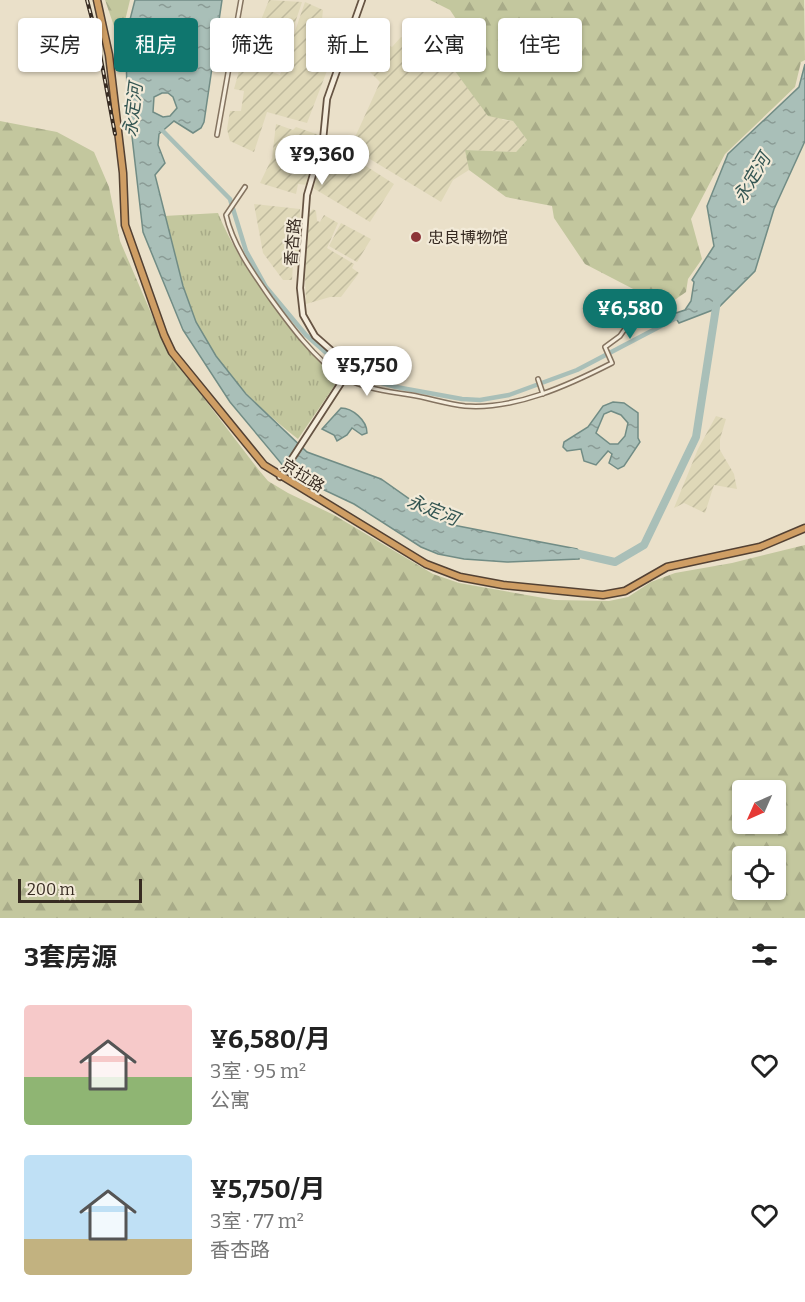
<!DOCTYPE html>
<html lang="zh">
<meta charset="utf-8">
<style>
body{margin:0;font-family:Bitter,"Noto Sans SC",serif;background:#f6f6f6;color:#222;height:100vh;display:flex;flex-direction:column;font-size:22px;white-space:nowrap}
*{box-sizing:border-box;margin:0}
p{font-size:20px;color:#767676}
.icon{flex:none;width:33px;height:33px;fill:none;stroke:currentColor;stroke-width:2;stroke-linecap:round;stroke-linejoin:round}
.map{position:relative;height:918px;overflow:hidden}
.side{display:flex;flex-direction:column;background:#fff;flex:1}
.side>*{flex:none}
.hud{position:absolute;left:18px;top:18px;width:770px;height:54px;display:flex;gap:12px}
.needle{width:39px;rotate:225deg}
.buttons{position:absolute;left:732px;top:780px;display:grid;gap:12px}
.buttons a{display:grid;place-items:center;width:54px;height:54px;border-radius:6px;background:#fff;box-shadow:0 2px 4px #0004;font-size:30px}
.scale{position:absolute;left:18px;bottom:15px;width:124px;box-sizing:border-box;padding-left:6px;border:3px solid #372b22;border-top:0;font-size:16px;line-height:21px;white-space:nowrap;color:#372b22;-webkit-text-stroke:4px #f2ead8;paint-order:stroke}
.price{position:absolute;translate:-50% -51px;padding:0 14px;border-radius:21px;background:#fff;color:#222;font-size:20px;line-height:39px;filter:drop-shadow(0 2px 3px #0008)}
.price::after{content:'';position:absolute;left:50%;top:36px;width:18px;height:14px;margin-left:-9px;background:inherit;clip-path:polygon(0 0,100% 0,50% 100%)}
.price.on{background:#0f766e;color:#fff}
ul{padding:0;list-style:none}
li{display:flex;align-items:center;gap:18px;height:150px;padding:0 24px}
li span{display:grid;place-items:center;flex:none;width:168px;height:120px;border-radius:6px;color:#555}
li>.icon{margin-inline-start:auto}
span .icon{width:72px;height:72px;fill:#fffc;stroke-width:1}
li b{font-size:26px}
h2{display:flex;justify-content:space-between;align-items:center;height:72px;padding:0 24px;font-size:26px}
.chip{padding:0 21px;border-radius:6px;background:#fff;box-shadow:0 2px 4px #0004;font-size:21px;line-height:54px}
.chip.on{background:#0f766e;color:#fff}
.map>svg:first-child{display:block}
.farmland{fill:url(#farmland-furrows)}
.forest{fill:url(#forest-firs);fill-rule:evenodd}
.park{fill:url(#park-tufts)}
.water{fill:url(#water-ripples);stroke:#718c85;stroke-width:1.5;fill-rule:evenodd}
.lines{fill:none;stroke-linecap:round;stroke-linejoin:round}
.canal{stroke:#a9bfb8;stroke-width:4.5}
.river{stroke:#a9bfb8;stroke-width:8}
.street-casing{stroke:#847360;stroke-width:6}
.secondary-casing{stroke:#665443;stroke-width:8}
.highway-casing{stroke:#534133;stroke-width:9}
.street{stroke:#f5eddc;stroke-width:3}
.secondary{stroke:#f5eddc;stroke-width:4.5}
.highway{stroke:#cf9e64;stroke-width:6}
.rail-casing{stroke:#372b22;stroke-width:4}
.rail{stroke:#f2ead8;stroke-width:1.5;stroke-dasharray:4.5;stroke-linecap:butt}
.poi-dot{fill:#8d3639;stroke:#f2ead8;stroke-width:2}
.labels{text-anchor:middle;stroke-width:4.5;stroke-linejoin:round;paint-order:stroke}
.poi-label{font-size:16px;fill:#372b22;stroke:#f2ead8;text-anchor:start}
.street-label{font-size:16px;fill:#372b22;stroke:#f2ead8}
.water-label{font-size:18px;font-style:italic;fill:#335552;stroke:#f2ead8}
</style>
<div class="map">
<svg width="805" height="918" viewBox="0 0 805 918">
<defs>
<pattern id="farmland-furrows" width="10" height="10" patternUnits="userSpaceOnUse" patternTransform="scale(1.5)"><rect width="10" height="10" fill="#dfd8b8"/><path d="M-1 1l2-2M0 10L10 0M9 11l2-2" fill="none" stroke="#c0ba9e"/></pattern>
<pattern id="forest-firs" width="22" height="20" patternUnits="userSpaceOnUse" patternTransform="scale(1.5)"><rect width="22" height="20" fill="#c3c79e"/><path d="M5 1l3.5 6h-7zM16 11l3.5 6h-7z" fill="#a8ab88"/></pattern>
<pattern id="park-tufts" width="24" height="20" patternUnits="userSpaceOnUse" patternTransform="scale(1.5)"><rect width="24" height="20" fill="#c3c79e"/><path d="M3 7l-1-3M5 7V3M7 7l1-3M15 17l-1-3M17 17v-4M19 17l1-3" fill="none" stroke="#a8ab88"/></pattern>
<pattern id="water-ripples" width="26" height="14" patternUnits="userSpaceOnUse" patternTransform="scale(1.5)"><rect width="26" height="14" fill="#a9bfb8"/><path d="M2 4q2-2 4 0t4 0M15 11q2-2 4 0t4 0" fill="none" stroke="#8a9b95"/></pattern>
</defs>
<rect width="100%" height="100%" fill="#eae0c9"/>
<path class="farmland" d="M269,0L302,2L285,53L253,40Z
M305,2L323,10L322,19L343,29L307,123L267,112L254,152L230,141L227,129L230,111H241L244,91L234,89L242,60L280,75Z
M372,36L392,47L401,37L425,46L430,43L456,49L452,67L503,120L513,121L527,140L516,152L466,150L469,170L453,180L441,202L355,150L352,144L380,82L359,61Z
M276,124L293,130L296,127L319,135L307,185L298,184L296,194L260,183L272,158Z
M330,143L394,184L370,222L313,188L327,144Z
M254,204L300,209L299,263L293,264L292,280H283L263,253Z
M313,209L316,211L317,221L320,222L324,215L338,223L327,248L354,264L352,268L359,273L341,297H330L306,304L305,276L309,214Z
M341,223L371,239L357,262L329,246Z
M716,416L726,419L720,439V450L734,474L737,489L714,485L705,513L684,503L674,508L698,449Z"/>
<path class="forest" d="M105,0H130L123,29H115Z
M430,0H804L805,60L801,62L795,87L725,154L691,219L702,259L688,279L686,292L666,306L585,264L554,218L552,206L506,197L469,170L465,150L516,152L527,140L513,121L488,116L452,67L462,28L450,10Z
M0,121L57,132L94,152L109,187L120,241L167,350L258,469L268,481L288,493L334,515L433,574L459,583L555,600L609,601L628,597L651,582L675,573L732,563L805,545V918H0ZM742,790H776V824H742ZM742,856H776V890H742Z"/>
<path class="park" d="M218,213C245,278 291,329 339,379L298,439C257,407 218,370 196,322C180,289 174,251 164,216Z"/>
<path class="water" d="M135,0H222L204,122L201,128L193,133L174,121L159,134L158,145L165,163L155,175L183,286L196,322L216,356L246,394L307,452L381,479L435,517L453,525L577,549L580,553L579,559L507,562L464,559L438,554L421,547L354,504L290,474L230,402L183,330L143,232L127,93L126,51L127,31ZM162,93H168L173,97L177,108L170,116L163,117L153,112L154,97Z
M805,64V141L774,209L755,271L718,308L679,323L673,314L685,310L691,301L694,282L692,280L714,246L707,206L728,154L799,87Z
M613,402L624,403L638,413V438L640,442L624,466L618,469L609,463L612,454L608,451L596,465L584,461L581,449L567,451L563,447L564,442L588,427L603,406ZM611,411L621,415L628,423L625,436L618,444H610L596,433L604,414Z
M341,408C352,408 367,420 367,433L362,435L352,428L347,435L337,441L334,435L322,429Z"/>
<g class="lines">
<path class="canal" d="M159,127L230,199L246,251L266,287L306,335L340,365L357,376L396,387L462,399L480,400L509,395L577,370L680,316"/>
<path class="river" d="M571,552L615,562L644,545L696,437L717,301"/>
<defs>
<path id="street" d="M217,135L241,0
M245,187L226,215C233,246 253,273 271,299C290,325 314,358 341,376C361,388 389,392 411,395C429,398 447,404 465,406C515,410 569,385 612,363L605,347L620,336L636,313
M538,379L543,394"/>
<path id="secondary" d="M354,363L332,351L315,336L303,315L300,288L307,195L323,140L327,99L362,0
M280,477L354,363"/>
<path id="highway" d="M97,0L109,55L123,173L125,225L164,335L172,352L264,465L426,564L460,577L503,585L603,595L625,591L667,567L760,547L805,528"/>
</defs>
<use href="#street" class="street-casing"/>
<use href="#secondary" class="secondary-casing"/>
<use href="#highway" class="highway-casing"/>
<use href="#street" class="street"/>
<use href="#secondary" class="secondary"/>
<use href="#highway" class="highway"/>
<defs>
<path id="rail" d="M87,0L97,38L115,134"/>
</defs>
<use href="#rail" class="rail-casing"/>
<use href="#rail" class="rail"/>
</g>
<circle class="poi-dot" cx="416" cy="237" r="6"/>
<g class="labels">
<g class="poi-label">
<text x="428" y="243">忠良博物馆</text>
</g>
<g class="street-label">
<text transform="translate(292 242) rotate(-85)" y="6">香杏路</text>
<text transform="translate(303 475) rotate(32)" y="6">京拉路</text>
</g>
<g class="water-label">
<text transform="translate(133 110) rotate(-83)" y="6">永定河</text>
<text transform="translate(752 178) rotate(-59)" y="6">永定河</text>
<text transform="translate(433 510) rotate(22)" y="6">永定河</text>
</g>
</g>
</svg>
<div class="buttons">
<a><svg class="needle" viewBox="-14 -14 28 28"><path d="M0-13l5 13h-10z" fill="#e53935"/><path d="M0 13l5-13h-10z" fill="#767676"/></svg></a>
<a><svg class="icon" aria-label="locate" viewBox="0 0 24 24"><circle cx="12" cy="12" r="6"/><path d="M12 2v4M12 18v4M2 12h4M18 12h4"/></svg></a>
</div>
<div class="scale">200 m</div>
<b class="price" style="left:322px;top:186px">¥9,360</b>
<b class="price on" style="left:630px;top:340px">¥6,580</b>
<b class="price" style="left:367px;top:397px">¥5,750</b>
<div class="hud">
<a class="chip">买房</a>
<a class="chip on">租房</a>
<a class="chip">筛选</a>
<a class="chip">新上</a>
<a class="chip">公寓</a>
<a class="chip">住宅</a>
</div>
</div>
<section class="side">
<h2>3套房源<svg class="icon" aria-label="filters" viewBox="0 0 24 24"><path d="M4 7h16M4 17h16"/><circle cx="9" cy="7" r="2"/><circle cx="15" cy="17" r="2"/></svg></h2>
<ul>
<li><span style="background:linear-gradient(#f6c9c9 60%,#8fb573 0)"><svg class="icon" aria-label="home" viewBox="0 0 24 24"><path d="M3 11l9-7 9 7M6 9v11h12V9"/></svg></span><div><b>¥6,580/月</b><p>3室 · 95 m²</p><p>公寓</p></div><svg class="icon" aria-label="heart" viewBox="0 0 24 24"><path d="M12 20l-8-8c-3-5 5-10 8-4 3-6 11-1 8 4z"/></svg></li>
<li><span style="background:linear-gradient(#bfe0f5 70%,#c2b280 0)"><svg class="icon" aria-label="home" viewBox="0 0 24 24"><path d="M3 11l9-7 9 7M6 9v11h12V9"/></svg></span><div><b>¥5,750/月</b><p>3室 · 77 m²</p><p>香杏路</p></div><svg class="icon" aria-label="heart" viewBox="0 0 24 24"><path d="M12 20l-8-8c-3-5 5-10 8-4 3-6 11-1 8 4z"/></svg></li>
</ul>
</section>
